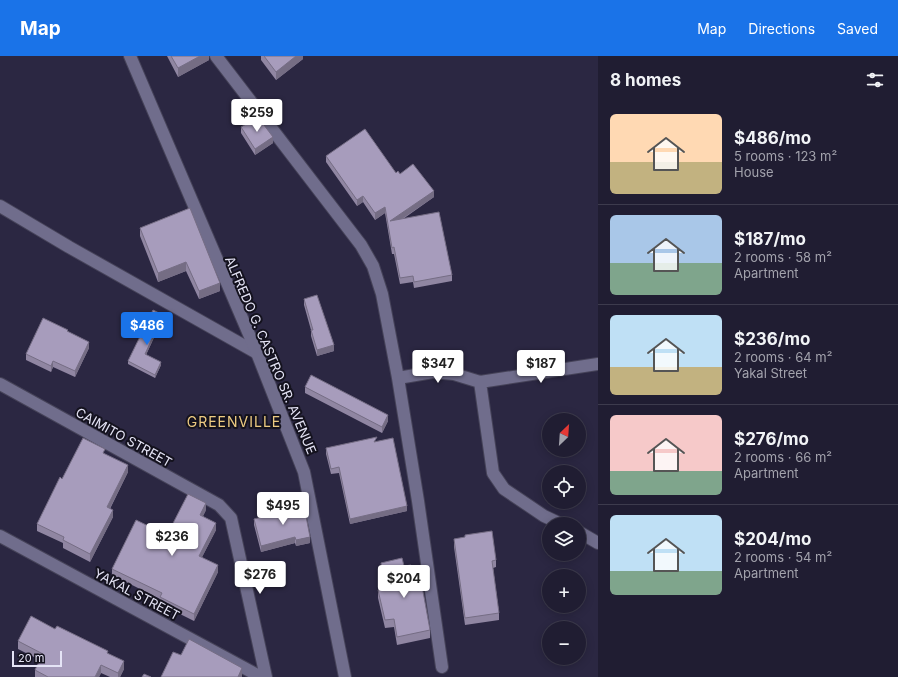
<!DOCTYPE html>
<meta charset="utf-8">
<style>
body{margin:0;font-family:Inter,sans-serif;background:#28263a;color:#f1f3f6;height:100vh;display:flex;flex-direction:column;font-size:15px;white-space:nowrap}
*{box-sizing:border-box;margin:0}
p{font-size:13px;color:#a2a2ac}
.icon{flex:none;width:22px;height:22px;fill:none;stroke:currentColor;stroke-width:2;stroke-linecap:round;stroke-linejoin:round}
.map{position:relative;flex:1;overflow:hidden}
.side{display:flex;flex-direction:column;background:#201d32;width:300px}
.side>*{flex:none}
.needle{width:26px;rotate:25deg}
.controls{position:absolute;left:542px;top:357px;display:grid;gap:8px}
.controls a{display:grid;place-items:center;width:44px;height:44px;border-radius:50%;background:#201d32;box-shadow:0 2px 10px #0003,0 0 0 1px #3d3b4d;font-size:20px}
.scale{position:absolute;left:12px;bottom:10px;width:50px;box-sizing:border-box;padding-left:4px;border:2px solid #e5e4f6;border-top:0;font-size:11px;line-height:14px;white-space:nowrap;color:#e5e4f6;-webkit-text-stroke:3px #14121e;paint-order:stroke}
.price{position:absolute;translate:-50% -34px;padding:0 9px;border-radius:4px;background:#fff;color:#222;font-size:13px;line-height:26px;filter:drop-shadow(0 1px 2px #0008)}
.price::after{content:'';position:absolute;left:50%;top:24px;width:12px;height:9px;margin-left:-6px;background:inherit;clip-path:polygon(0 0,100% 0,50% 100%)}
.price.on{background:#1a73e8;color:#fff}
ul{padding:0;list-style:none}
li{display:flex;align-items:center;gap:12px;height:100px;padding:0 12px}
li+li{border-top:1px solid #3d3b4d}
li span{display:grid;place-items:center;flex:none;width:112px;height:80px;border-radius:6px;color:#555}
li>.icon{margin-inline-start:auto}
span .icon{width:48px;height:48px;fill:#fffc;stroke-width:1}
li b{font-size:17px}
h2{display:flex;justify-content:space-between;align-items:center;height:48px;padding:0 12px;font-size:17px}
header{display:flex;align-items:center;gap:24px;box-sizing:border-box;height:56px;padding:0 20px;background:#1a73e8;color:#fff}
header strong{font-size:19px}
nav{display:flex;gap:22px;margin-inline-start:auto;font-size:14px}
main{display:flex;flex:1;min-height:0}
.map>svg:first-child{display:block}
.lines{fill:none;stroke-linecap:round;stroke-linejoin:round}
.minor-casing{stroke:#464359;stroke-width:14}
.tertiary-casing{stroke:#464359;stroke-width:14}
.minor{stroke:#706d8c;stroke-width:12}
.tertiary{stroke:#706d8c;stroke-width:12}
.wall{fill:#9086a2}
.shaded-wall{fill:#756d84}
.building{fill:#a79cbc;stroke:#756d84}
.labels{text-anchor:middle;stroke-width:4;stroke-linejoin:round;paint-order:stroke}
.street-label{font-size:13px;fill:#e5e4f6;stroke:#14121e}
.neighbourhood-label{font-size:14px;letter-spacing:1px;fill:#edcb82;stroke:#14121e}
</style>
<header>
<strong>Map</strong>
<nav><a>Map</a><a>Directions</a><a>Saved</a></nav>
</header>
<main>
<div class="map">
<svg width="598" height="621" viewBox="0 0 598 621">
<rect width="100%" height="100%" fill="#2b2742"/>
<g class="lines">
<defs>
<path id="minor" d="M216,0L361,189L373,210L382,238L398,322L418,445L442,611
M0,150L69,191L257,297
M398,322L433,316L454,318L480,326L598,308
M480,326L493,417L504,433L544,460L561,468
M0,328L219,449L231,462L266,621
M579,476L598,487
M0,480L261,621"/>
<path id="tertiary" d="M130,0L257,297L304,416L345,621"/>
</defs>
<use href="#minor" class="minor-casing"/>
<use href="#tertiary" class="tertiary-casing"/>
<use href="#minor" class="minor"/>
<use href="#tertiary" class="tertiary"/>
</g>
<path class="wall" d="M167,0H209V4L178,21Z
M261,0H303V3L276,24L261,4Z
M241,71L273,87L255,99L241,77Z
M326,100L400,118L434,141L403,163L452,219V225L414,232L413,226L400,228L394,198H392L385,157L375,164L363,146L357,150L326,106Z
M190,152L220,235L199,243L186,215L158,226L140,180V172Z
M304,243L334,295L317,300L311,280V274L304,249Z
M163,262L146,299L161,309L155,322L128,308V305Z
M68,276L89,292L75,321L53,311L51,316L26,304V298Z
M305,331L388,365L382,377L305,337Z
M377,386L407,455L350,468L339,417L331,418L326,398V392Z
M105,398L128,416L110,453L113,461L90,506L63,492V487L37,475V468L62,423Z
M206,454L203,460L216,474L202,501L218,516L194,565L160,548V543L112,519V513L167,479Z
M254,463L310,487L296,490L295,487L261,496L254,469Z
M465,479L496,504V511L493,512L499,557V564L465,569L454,491V483L465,482Z
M381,507L404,510L413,520L430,574V582L397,589L394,571L385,572L378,542V534L384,533L381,515Z
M55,573L108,598L124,613L120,621H110L101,617L99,621H35V614L40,604L18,593V585Z"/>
<path class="shaded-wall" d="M200,0H209V4L178,21V12Z
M296,0H303V3L276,24V16Z
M273,81V87L255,99V93Z
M434,135V141L390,171V165Z
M363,140V146L357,150V144Z
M385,151V157L375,164V157Z
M186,206V215L158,226V217Z
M220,227V235L199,243V235Z
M163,259V262L145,301V298Z
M89,286V292L75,321V315Z
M334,289V295L317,300V294Z
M53,305V311L51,316V310Z
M161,306V309L155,322V319Z
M388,359V365L382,377V371Z
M128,409V416L107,458V451Z
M206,447V454L200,466V459Z
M407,450V455L350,468V463Z
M113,454V461L90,506V498Z
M216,467V474L199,507V500Z
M295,481V487L261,496V490Z
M310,481V487L296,490V484Z
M218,509V516L194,565V558Z
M124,605V613L120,621H118V617Z
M101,609V617L99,621H95Z
M242,612V621H238Z"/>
<path class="building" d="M171,0H200L178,12Z
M264,0H296L276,16Z
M258,61L273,81L255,93L241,71Z
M365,73L396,117L398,115L400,118L413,108L434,135L390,165L439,156L452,219L414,226L413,220L400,222L394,191L392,192L385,151L375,157L363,140L357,144L326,100Z
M190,152L220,227L199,235L186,206L158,217L140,172Z
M317,239L334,289L317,294L311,274H313L304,243Z
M153,254L163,259L145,298L161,306L155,319L128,305Z
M43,262L68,274L67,275L89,286L75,315L53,305L51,310L26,298Z
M311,319L388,359L382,371L305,331Z
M377,381L374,386L393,382L407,450L350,463L339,411L331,413L326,392Z
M83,382L105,393L103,397L128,409L107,451L113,454L90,498L63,484L64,481L37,468L60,421L62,423Z
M188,438L206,447L200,459L216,467L199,500L218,509L194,558L160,541L162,537L112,513L136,464L167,479Z
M304,450L310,481L296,484L295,481L261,490L254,463Z
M492,475L496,504L492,505L499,557L465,562L454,483L465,481V479Z
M402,502L404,510L411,509L413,520L420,519L430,574L397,581L394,563L385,564L378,534L386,532L381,507Z
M31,560L55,573L57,570L108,595L107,597L124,605L118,617L101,609L95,621H48L35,614L43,598L18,585Z
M189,583L242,612L238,621H161L173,596L181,599Z
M144,618L151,621H142Z"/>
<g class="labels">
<g class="street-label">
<text transform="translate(271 299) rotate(67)" y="5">ALFREDO G. CASTRO SR. AVENUE</text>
<text transform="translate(124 381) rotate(29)" y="5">CAIMITO STREET</text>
<text transform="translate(137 538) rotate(28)" y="5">YAKAL STREET</text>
</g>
<g class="neighbourhood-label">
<text x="234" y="371">GREENVILLE</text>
</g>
</g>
</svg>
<div class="controls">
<a><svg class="needle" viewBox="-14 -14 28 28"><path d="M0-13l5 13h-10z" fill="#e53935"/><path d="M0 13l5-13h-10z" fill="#a2a2ac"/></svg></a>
<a><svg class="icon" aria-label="locate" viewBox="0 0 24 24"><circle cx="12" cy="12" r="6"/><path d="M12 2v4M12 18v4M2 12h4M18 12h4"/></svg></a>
<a><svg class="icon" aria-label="layers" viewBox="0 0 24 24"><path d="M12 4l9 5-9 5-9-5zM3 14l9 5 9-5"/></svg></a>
<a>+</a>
<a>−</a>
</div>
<div class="scale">20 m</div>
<b class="price" style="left:257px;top:77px">$259</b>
<b class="price on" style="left:147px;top:290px">$486</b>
<b class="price" style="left:438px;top:328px">$347</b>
<b class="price" style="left:541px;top:328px">$187</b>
<b class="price" style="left:283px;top:470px">$495</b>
<b class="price" style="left:172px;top:501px">$236</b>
<b class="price" style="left:260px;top:539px">$276</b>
<b class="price" style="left:404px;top:543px">$204</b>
</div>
<section class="side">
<h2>8 homes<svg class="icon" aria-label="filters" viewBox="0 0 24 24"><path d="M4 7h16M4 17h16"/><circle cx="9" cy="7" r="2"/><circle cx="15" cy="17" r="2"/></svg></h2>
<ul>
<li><span style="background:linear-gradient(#ffd9b3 60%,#c2b280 0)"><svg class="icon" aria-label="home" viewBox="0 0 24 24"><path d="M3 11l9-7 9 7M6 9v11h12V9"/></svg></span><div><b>$486/mo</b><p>5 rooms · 123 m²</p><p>House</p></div></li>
<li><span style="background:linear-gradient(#a9c7e8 60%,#7fa58c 0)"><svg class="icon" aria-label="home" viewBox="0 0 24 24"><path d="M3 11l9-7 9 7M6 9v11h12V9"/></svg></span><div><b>$187/mo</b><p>2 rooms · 58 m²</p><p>Apartment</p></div></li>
<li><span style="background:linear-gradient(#bfe0f5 65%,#c2b280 0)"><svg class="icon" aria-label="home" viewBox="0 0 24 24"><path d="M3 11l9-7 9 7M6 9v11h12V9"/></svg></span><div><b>$236/mo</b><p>2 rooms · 64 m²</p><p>Yakal Street</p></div></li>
<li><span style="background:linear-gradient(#f6c9c9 70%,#7fa58c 0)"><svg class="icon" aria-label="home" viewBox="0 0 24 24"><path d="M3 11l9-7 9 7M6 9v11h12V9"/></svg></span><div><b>$276/mo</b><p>2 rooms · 66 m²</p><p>Apartment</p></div></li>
<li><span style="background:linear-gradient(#bfe0f5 70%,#7fa58c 0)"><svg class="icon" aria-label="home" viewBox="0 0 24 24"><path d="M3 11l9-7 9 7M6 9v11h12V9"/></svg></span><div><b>$204/mo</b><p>2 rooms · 54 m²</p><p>Apartment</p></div></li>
</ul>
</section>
</main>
